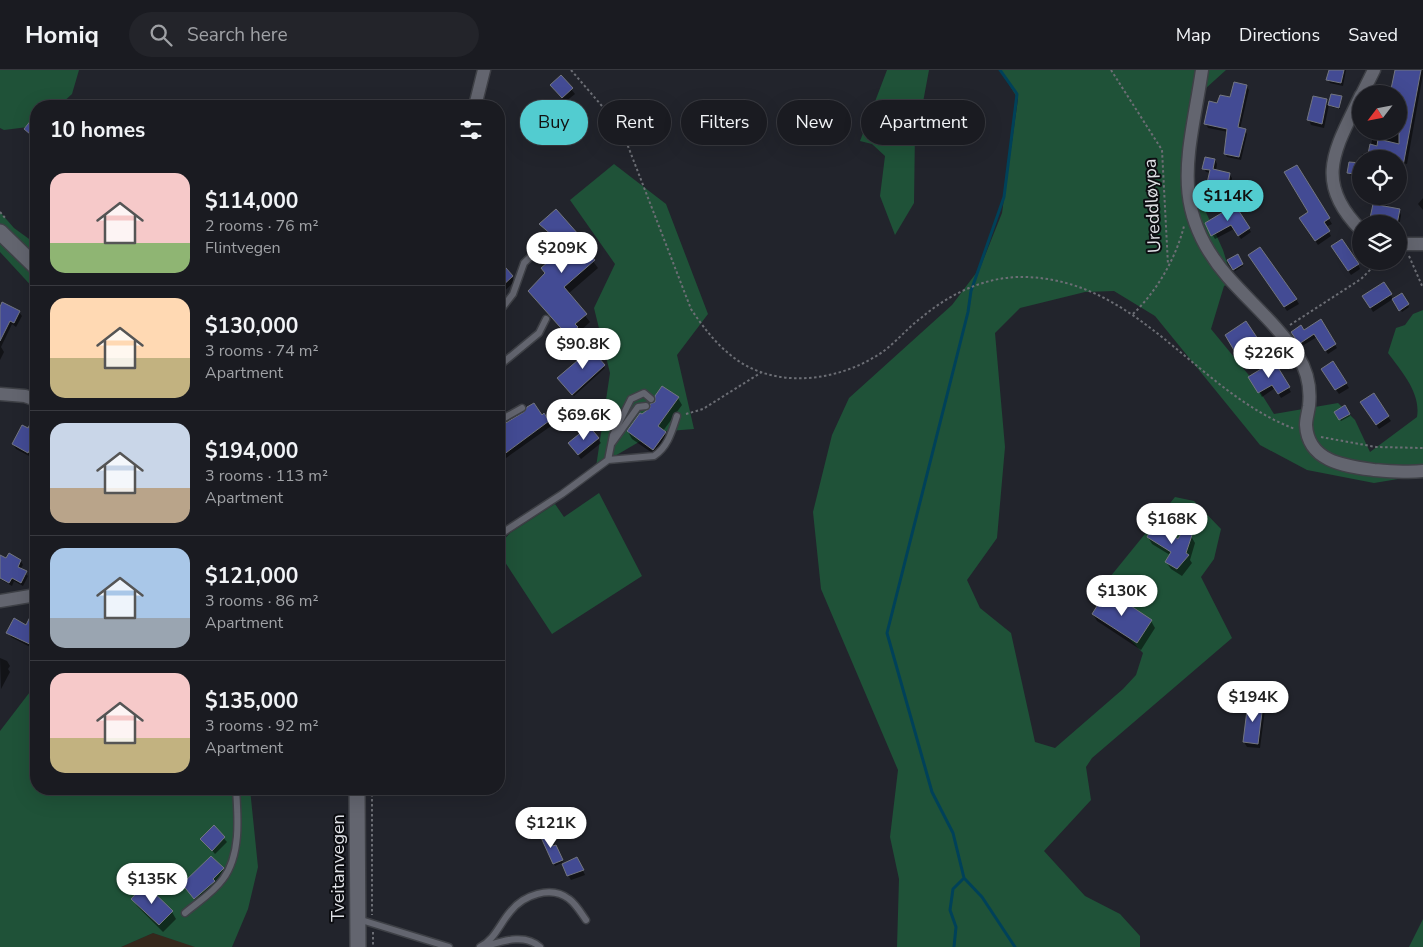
<!DOCTYPE html>
<meta charset="utf-8">
<style>
body{margin:0;font-family:"Nunito Sans",sans-serif;background:#23242a;color:#f1f3f6;height:100vh;display:flex;flex-direction:column;font-size:19px;white-space:nowrap}
*{box-sizing:border-box;margin:0}
p{font-size:16px;color:#9fa1a5}
.icon{flex:none;width:28px;height:28px;fill:none;stroke:currentColor;stroke-width:2;stroke-linecap:round;stroke-linejoin:round}
.map{position:relative;flex:1;overflow:hidden}
.details{position:absolute;left:30px;top:30px;width:475px;height:695px;display:flex;flex-direction:column;background:#1a1b21;border-radius:20px;box-shadow:0 5px 20px #0002,0 0 0 1px #38393f}
.details>*{flex:none}
.guide{position:absolute;left:520px;top:30px;width:475px;height:45px;display:flex;gap:10px}
.needle{width:32px;rotate:238deg}
.tools{position:absolute;left:1352px;top:15px;display:grid;gap:10px}
.tools a{display:grid;place-items:center;width:55px;height:55px;border-radius:50%;background:#1a1b21;box-shadow:0 5px 20px #0002,0 0 0 1px #38393f;font-size:25px}
.price{position:absolute;translate:-50% -42px;padding:0 11px;border-radius:18px;background:#fff;color:#222;font-size:16px;line-height:32px;filter:drop-shadow(0 1px 2px #0008)}
.price::after{content:'';position:absolute;left:50%;top:30px;width:15px;height:11px;margin-left:-8px;background:inherit;clip-path:polygon(0 0,100% 0,50% 100%)}
.price.current{background:#52ccd0;color:#111}
ul{padding:0;list-style:none}
li{display:flex;align-items:center;gap:15px;height:125px;padding:0 20px}
li+li{border-top:1px solid #38393f}
li span{display:grid;place-items:center;flex:none;width:140px;height:100px;border-radius:15px;color:#555}
li>.icon{margin-inline-start:auto}
span .icon{width:60px;height:60px;fill:#fffc;stroke-width:1}
li b{font-size:21px}
h2{display:flex;justify-content:space-between;align-items:center;height:60px;padding:0 20px;font-size:21px}
.tag{padding:0 18px;border-radius:22px;background:#1a1b21;box-shadow:0 5px 20px #0002,0 0 0 1px #38393f;font-size:18px;line-height:45px}
.tag.current{background:#52ccd0;color:#111}
header{display:flex;align-items:center;gap:30px;box-sizing:border-box;height:70px;padding:0 25px;background:#1a1b21;border-bottom:1px solid #38393f}
header strong{font-size:24px}
nav{display:flex;gap:28px;margin-inline-start:auto;font-size:18px}
.search{width:350px;height:45px;background:#23242a;display:flex;align-items:center;gap:12px;box-sizing:border-box;padding:0 18px;border-radius:28px;color:#9fa1a5;font-size:19px}
.map>svg:first-child{display:block}
.industrial{fill:#36281c}
.green{fill:#1f5238}
.shadow{fill:#0007}
.lines{fill:none;stroke-linecap:round;stroke-linejoin:round}
.stream{stroke:#004159;stroke-width:3}
.building{fill:#434b94;stroke:#737680}
.lane-casing{stroke:#3e4046;stroke-width:9}
.street-casing{stroke:#3e4046;stroke-width:15}
.secondary-casing{stroke:#3e4046;stroke-width:18}
.path{stroke:#6c6e75;stroke-width:2;stroke-dasharray:2.5 2.5;stroke-linecap:butt}
.lane{stroke:#63656f;stroke-width:6}
.street{stroke:#63656f;stroke-width:12}
.secondary{stroke:#63656f;stroke-width:15}
.labels{text-anchor:middle;stroke-width:4;stroke-linejoin:round;paint-order:stroke}
.street-label{font-size:18px;fill:#dfe1e6;stroke:#0c0d11}
</style>
<header>
<strong>Homiq</strong>
<div class="search"><svg class="icon" aria-label="search" viewBox="0 0 24 24"><circle cx="10" cy="10" r="6"/><path d="M15 15l6 6"/></svg>Search here</div>
<nav><a>Map</a><a>Directions</a><a>Saved</a></nav>
</header>
<div class="map">
<svg width="1423" height="877" viewBox="0 0 1423 877">
<rect width="100%" height="100%" fill="#22242c"/>
<path class="industrial" d="M153,863L193,876L195,877H121Z"/>
<path class="green" d="M0,0H79L72,24L59,36H36V56L4,60L0,58Z
M887,0H929L921,43L915,61L914,133L895,165L880,126L885,86L872,74L860,71Z
M1000,0H1226L1205,19L1187,100L1223,180L1233,212L1224,216L1211,259L1252,309L1274,344L1338,333L1355,350L1370,382L1417,347C1421,323 1402,302 1388,283L1396,258L1405,255L1413,244L1423,240V400L1416,406L1374,413L1307,400L1260,375L1155,246L1114,221L1085,222L1020,238L995,263L1005,377L997,468L967,510L980,538L1011,563L1035,672L1055,678L1123,619L1136,605L1143,583L1110,549V507L1175,427L1194,431L1221,459L1214,489L1201,507L1232,568L1092,688L1086,697L1091,730L1044,781L1085,826L1120,844L1140,866V877H897L899,809L890,767L898,700L821,519L813,442L832,365L849,328L952,235L980,198L1002,143L1018,29Z
M614,94L666,134L708,244L677,285L694,359L656,362L596,397L610,303L594,238L615,194L570,130Z
M0,142L14,158L36,174V221L0,182Z
M599,423L642,506L552,564L499,483V475L510,463L555,434L564,447Z
M36,614V719H250L258,797L248,839L232,877H195L153,863L121,877H0V661Z
M1423,849V877H1409Z"/>
<path class="shadow" d="M1330,0H1346L1343,16L1330,13L1328,10Z
M1408,0H1423V4L1407,94L1399,92V89H1361V120V108L1351,106L1349,102L1360,94L1362,84L1369,86L1373,65L1362,61H1399V24H1380L1381,20L1391,22Z
M561,7L575,24L565,32L554,20Z
M1246,16L1249,20L1240,59L1245,60L1247,64L1241,90L1227,87L1225,83L1228,62L1208,58L1206,54L1217,34L1231,29Z
M1341,27L1340,39L1331,37L1330,35Z
M1326,30L1329,35L1324,58L1311,55L1309,50Z
M36,46V72L26,59Z
M1215,90L1217,94L1216,101L1229,104L1232,108L1228,130L1209,126L1206,122L1211,103L1206,102L1204,98Z
M1296,96L1332,154L1326,157L1331,166L1318,175L1301,148L1310,142Z
M1375,126H1389L1387,138L1399,140L1401,145L1399,157V154L1373,152L1371,148Z
M1423,128V140L1418,134Z
M1235,137L1251,162L1241,169L1234,159L1215,169L1206,154Z
M541,154L585,174L589,181L587,183L598,198L568,224L590,252L579,262L581,265L573,272L529,221L563,181Z
M1335,181L1358,194L1360,199L1351,205Z
M1237,185L1243,196L1235,201L1228,190Z
M1252,189L1296,229L1299,234L1287,241Z
M499,191L515,211L499,226Z
M1383,213L1393,229L1373,242L1364,226Z
M1401,224L1409,237L1402,242L1394,229Z
M0,239L19,242L22,246L16,257L12,254L1,277L4,282L0,290Z
M1320,251L1337,278L1328,284L1317,267L1302,276L1293,262L1304,261Z
M1246,253L1261,277L1268,272L1276,284L1267,289L1260,278L1242,291L1227,266Z
M604,281L605,283L598,289L605,298L574,326L560,310Z
M1273,292L1291,322L1281,328L1275,318L1262,327L1250,307Z
M34,298L36,299V313L29,306Z
M1325,304L1346,313L1349,318L1339,324Z
M1373,325L1391,351L1379,359L1364,337Z
M678,328L682,335L663,361L670,370L658,387L632,369L628,362L642,346Z
M1345,337L1350,346L1341,351L1335,343Z
M525,343L541,347L544,345L551,356L499,393V359Z
M36,346V376L31,387L16,379L13,374L29,360Z
M598,369L601,373L581,389L572,378Z
M1191,466L1195,473L1190,490L1192,493L1182,506L1171,499L1166,492L1170,485L1152,474L1148,467L1178,471Z
M0,486L7,490L21,491L23,495L20,499L28,506L23,516L14,511L12,516L0,509Z
M1093,544L1151,551L1155,558L1141,580L1097,551Z
M33,545L36,546V580L11,567L8,563L27,556Z
M0,588L7,591L10,596L8,599L10,602L1,619Z
M1262,635L1265,640L1260,678L1247,677L1244,672Z
M214,757L227,772L215,784L202,769Z
M541,764L553,778L556,776L563,792L555,796Z
M577,788L585,805L571,810L568,805Z
M223,799L227,806L199,836L184,815Z
M132,829L172,842L176,849L163,862L137,836Z"/>
<g class="lines">
<path class="stream" d="M1000,0L1017,24L1004,127L971,221L968,242L887,563L932,722L953,763L964,808L982,827L1015,877
M954,877L956,857L950,840L953,819L964,808"/>
</g>
<path class="building" d="M1329,0H1344L1341,13L1326,10Z
M1395,0H1421L1403,96L1399,95V89L1380,85L1379,89H1367L1370,74L1377,76L1378,69L1399,74V24H1390Z
M561,5L573,18L562,28L550,15Z
M1234,12L1247,15L1238,57L1246,59L1239,87L1224,84L1227,59L1204,54L1209,31L1217,33L1220,25L1230,27Z
M1331,24L1342,26L1339,38L1328,35Z
M1313,26L1327,29L1322,54L1307,50Z
M36,44V69L24,59Z
M1205,87L1215,89L1213,99L1230,103L1226,127L1205,122L1210,100L1202,99Z
M1349,92L1361,93V105L1347,103Z
M1297,95L1330,148L1324,152L1330,161L1315,171L1299,148L1308,142L1284,102Z
M1373,134L1400,139L1397,154L1370,148Z
M1235,135L1250,158L1238,166L1231,155L1211,166L1205,153Z
M556,139L586,173L582,176L595,190L564,217L587,244L575,254L578,257L568,266L528,221L545,203L541,198L562,180L553,166L539,154Z
M1342,169L1359,194L1348,201L1331,176Z
M1260,177L1297,229L1284,237L1248,185Z
M1238,184L1243,194L1233,200L1227,190Z
M499,190L513,206L499,219Z
M1384,212L1392,224L1370,238L1362,226Z
M1402,223L1409,234L1399,241L1392,229Z
M2,232L20,241L14,253L10,251L0,271V237Z
M1321,249L1336,274L1325,281L1314,264L1299,274L1291,262L1301,255L1304,260Z
M1246,251L1260,272L1238,287L1225,265Z
M1269,270L1276,281L1265,288L1258,277Z
M598,273L605,281L598,287L605,295L572,325L557,308Z
M1274,291L1290,317L1278,324L1272,315L1258,323L1248,307Z
M1333,291L1347,313L1335,320L1321,299Z
M662,316L679,327L658,356L666,362L653,380L627,361L640,343L642,344L650,338V334L655,332V326Z
M1374,323L1389,346L1376,355L1360,332Z
M534,333L542,345L544,343L549,351L499,388V357L524,342L527,337Z
M1345,335L1350,344L1339,350L1334,342Z
M36,343V368L28,383L12,374L22,355L28,358Z
M589,356L599,368L578,385L568,373Z
M1154,453L1178,469L1183,460L1192,465L1186,483L1189,485L1177,499L1165,492L1171,482L1147,467Z
M9,483L21,490L18,497L27,501L21,513L12,508L9,513L0,508V485L6,488Z
M1107,520L1152,550L1137,573L1092,544Z
M36,535V577L6,563L14,548L26,555Z
M1248,632L1263,634L1258,674L1243,672Z
M214,755L225,767L212,781L200,769Z
M544,761L553,776L556,775L563,790L553,794L539,763Z
M211,786L224,798L213,809L215,811L194,829L182,814Z
M577,787L584,800L567,806L562,794Z
M145,814L173,841L159,855L131,829Z"/>
<g class="lines">
<defs>
<path id="lane" d="M499,242L513,224L524,193L549,169
M499,296L539,263L546,249
M499,351L522,338
M612,373L638,337L646,336
M608,390L613,365L631,329L644,323L651,329
M499,465L562,424L608,390L654,386C668,377 672,361 677,346
M185,843C198,832 213,823 223,809C241,785 238,748 236,719
M358,849L449,877
M486,876C503,871 525,863 540,877
M480,877C495,869 499,855 510,842C523,825 551,815 569,829C576,834 581,843 586,850"/>
<path id="street" d="M1202,0C1190,82 1167,137 1228,207C1251,233 1279,257 1298,286C1308,302 1311,318 1309,336C1308,343 1306,349 1306,355C1308,392 1345,396 1374,400C1390,401 1407,403 1423,401
M1362,24L1374,0
M1361,25C1336,78 1312,111 1361,160
M475,36L484,0
M1399,174H1423
M0,324L25,326L36,330
M0,531L36,525"/>
<path id="secondary" d="M0,162L36,197
M357,719L358,877"/>
</defs>
<use href="#lane" class="lane-casing"/>
<use href="#street" class="street-casing"/>
<use href="#secondary" class="secondary-casing"/>
<path class="path" d="M571,0L614,50L626,71L691,239C705,260 722,282 745,295C786,318 840,309 878,285C894,275 906,259 921,248C949,224 986,206 1024,207C1139,209 1196,322 1295,359
M1111,0L1162,80L1168,195
M0,142L6,149
M1409,186L1423,218
M31,210L36,215
M1133,244C1157,221 1176,188 1184,156
M1290,255L1361,209L1379,191
M686,344L703,339L762,302
M1321,367L1376,377L1423,378
M372,719V845
M373,862V877"/>
<use href="#lane" class="lane"/>
<use href="#street" class="street"/>
<use href="#secondary" class="secondary"/>
</g>
<g class="labels">
<g class="street-label">
<text transform="translate(1152 136) rotate(-93)" y="6">Ureddløypa</text>
<text transform="translate(338 798) rotate(-90)" y="6">Tveitanvegen</text>
</g>
</g>
</svg>
<div class="tools">
<a><svg class="needle" viewBox="-14 -14 28 28"><path d="M0-13l5 13h-10z" fill="#e53935"/><path d="M0 13l5-13h-10z" fill="#9fa1a5"/></svg></a>
<a><svg class="icon" aria-label="locate" viewBox="0 0 24 24"><circle cx="12" cy="12" r="6"/><path d="M12 2v4M12 18v4M2 12h4M18 12h4"/></svg></a>
<a><svg class="icon" aria-label="layers" viewBox="0 0 24 24"><path d="M12 4l9 5-9 5-9-5zM3 14l9 5 9-5"/></svg></a>
</div>
<b class="price current" style="left:1228px;top:152px">$114K</b>
<b class="price" style="left:562px;top:204px">$209K</b>
<b class="price" style="left:583px;top:300px">$90.8K</b>
<b class="price" style="left:1269px;top:309px">$226K</b>
<b class="price" style="left:584px;top:371px">$69.6K</b>
<b class="price" style="left:1172px;top:475px">$168K</b>
<b class="price" style="left:1122px;top:547px">$130K</b>
<b class="price" style="left:1253px;top:653px">$194K</b>
<b class="price" style="left:551px;top:779px">$121K</b>
<b class="price" style="left:152px;top:835px">$135K</b>
<div class="guide">
<a class="tag current">Buy</a>
<a class="tag">Rent</a>
<a class="tag">Filters</a>
<a class="tag">New</a>
<a class="tag">Apartment</a>
</div>
<section class="details">
<h2>10 homes<svg class="icon" aria-label="filters" viewBox="0 0 24 24"><path d="M4 7h16M4 17h16"/><circle cx="9" cy="7" r="2"/><circle cx="15" cy="17" r="2"/></svg></h2>
<ul>
<li><span style="background:linear-gradient(#f6c9c9 70%,#8fb573 0)"><svg class="icon" aria-label="home" viewBox="0 0 24 24"><path d="M3 11l9-7 9 7M6 9v11h12V9"/></svg></span><div><b>$114,000</b><p>2 rooms · 76 m²</p><p>Flintvegen</p></div></li>
<li><span style="background:linear-gradient(#ffd9b3 60%,#c2b280 0)"><svg class="icon" aria-label="home" viewBox="0 0 24 24"><path d="M3 11l9-7 9 7M6 9v11h12V9"/></svg></span><div><b>$130,000</b><p>3 rooms · 74 m²</p><p>Apartment</p></div></li>
<li><span style="background:linear-gradient(#c9d6e8 65%,#b9a48a 0)"><svg class="icon" aria-label="home" viewBox="0 0 24 24"><path d="M3 11l9-7 9 7M6 9v11h12V9"/></svg></span><div><b>$194,000</b><p>3 rooms · 113 m²</p><p>Apartment</p></div></li>
<li><span style="background:linear-gradient(#a9c7e8 70%,#9aa5b1 0)"><svg class="icon" aria-label="home" viewBox="0 0 24 24"><path d="M3 11l9-7 9 7M6 9v11h12V9"/></svg></span><div><b>$121,000</b><p>3 rooms · 86 m²</p><p>Apartment</p></div></li>
<li><span style="background:linear-gradient(#f6c9c9 65%,#c2b280 0)"><svg class="icon" aria-label="home" viewBox="0 0 24 24"><path d="M3 11l9-7 9 7M6 9v11h12V9"/></svg></span><div><b>$135,000</b><p>3 rooms · 92 m²</p><p>Apartment</p></div></li>
</ul>
</section>
</div>
